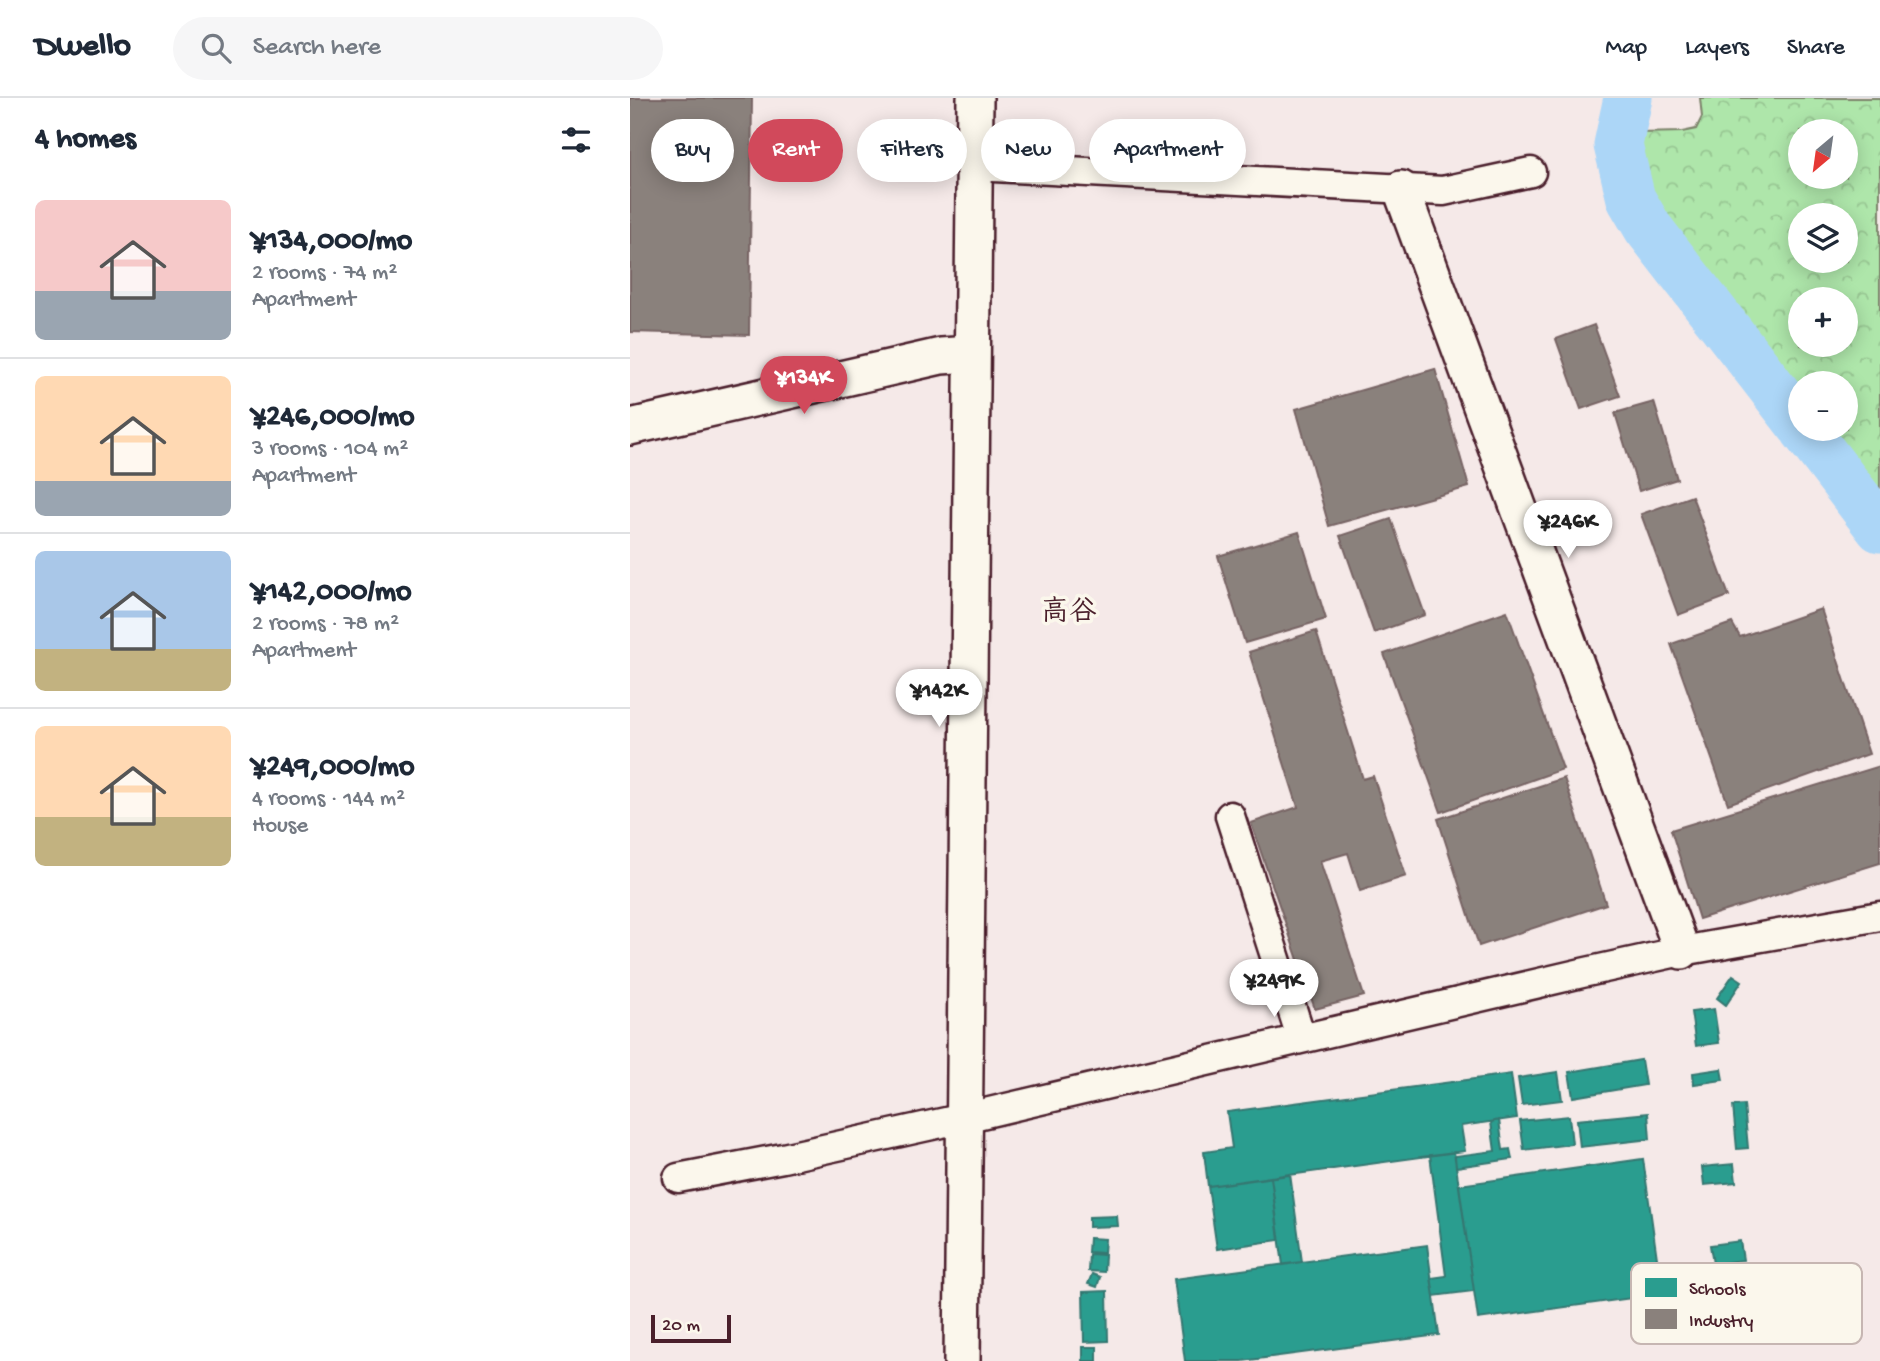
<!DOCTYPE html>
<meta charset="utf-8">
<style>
body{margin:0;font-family:"Gochi Hand","Klee One",sans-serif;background:#f6f6f7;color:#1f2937;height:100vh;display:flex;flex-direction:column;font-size:26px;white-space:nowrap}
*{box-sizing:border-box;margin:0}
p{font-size:23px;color:#747a83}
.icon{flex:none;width:38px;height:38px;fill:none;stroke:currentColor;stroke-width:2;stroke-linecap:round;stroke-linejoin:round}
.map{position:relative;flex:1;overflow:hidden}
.drawer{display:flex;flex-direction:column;background:#fff;width:630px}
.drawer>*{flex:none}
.hud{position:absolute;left:21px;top:21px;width:665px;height:63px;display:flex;gap:14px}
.needle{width:46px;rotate:209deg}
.buttons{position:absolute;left:1158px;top:21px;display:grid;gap:14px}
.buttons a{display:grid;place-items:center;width:70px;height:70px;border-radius:50%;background:#fff;box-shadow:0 4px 18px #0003;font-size:35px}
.scale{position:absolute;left:21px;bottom:18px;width:80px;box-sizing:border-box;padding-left:7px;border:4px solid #4a1f2b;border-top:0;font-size:19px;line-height:24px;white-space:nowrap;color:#4a1f2b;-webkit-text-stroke:5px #fbf7ec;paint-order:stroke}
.price{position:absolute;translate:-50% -60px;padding:0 16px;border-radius:24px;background:#fff;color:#222;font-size:23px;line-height:46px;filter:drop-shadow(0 2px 4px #0008)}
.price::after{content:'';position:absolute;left:50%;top:42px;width:21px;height:16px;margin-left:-10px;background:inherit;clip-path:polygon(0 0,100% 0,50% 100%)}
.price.on{background:#d1495b;color:#fff}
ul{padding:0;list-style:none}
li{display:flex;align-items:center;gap:21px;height:175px;padding:0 35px}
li+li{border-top:2px solid #e0e1e3}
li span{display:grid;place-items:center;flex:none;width:196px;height:140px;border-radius:10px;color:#555}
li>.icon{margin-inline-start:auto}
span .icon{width:84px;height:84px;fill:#fffc;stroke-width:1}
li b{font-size:30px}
h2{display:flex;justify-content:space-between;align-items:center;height:84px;padding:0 35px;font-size:30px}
.tag{padding:0 24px;border-radius:32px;background:#fff;box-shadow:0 4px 18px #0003;font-size:24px;line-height:63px}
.tag.on{background:#d1495b;color:#fff}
header{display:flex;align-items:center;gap:42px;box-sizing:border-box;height:98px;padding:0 35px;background:#fff;border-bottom:2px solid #e0e1e3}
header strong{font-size:33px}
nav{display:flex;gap:38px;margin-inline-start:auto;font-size:24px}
.search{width:490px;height:63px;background:#f6f6f7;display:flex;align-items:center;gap:18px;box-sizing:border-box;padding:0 24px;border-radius:38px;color:#747a83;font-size:26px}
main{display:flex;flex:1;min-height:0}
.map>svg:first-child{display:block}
.forest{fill:url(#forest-crowns);stroke:#7c826a;stroke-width:2;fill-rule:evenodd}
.schools{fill:#2a9d8f;stroke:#347771;stroke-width:2}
.industry{fill:#8a817c;stroke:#776464;stroke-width:2}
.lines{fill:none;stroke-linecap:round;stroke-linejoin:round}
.river{stroke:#acd6f7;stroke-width:49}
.minor-casing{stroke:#4a1f2b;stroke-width:33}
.tertiary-casing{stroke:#4a1f2b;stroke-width:40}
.minor{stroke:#fbf7ec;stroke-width:28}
.tertiary{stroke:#fbf7ec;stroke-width:35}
.labels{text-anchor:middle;stroke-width:7;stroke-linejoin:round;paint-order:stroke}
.neighbourhood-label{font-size:28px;font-weight:bold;fill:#4a1f2b;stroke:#fbf7ec}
.key{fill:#fbf7ec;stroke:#c6b6b2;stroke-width:2}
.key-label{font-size:19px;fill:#4a1f2b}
</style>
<header>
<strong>Dwello</strong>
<div class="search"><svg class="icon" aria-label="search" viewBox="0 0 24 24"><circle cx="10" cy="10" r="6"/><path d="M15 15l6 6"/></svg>Search here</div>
<nav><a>Map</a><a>Layers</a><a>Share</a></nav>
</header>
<main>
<section class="drawer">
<h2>4 homes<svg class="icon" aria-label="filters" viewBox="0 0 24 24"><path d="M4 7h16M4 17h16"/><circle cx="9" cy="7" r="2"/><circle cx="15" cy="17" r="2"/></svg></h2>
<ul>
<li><span style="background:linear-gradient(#f6c9c9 65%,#9aa5b1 0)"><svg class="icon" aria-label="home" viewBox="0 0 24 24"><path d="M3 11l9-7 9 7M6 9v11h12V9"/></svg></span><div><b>¥134,000/mo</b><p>2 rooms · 74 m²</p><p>Apartment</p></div></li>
<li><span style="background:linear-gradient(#ffd9b3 75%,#9aa5b1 0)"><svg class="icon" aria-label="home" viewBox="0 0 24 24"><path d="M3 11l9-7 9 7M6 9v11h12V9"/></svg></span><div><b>¥246,000/mo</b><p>3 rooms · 104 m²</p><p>Apartment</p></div></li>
<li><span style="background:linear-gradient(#a9c7e8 70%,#c2b280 0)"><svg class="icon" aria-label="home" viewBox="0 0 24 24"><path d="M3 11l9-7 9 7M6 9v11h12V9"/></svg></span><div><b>¥142,000/mo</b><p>2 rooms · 78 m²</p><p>Apartment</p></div></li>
<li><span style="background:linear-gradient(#ffd9b3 65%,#c2b280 0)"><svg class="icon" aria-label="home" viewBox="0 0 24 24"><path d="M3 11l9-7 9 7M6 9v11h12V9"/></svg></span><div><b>¥249,000/mo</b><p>4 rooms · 144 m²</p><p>House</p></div></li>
</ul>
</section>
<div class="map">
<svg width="1250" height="1263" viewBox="0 0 1250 1263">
<defs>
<pattern id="forest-crowns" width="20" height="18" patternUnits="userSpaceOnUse" patternTransform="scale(1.75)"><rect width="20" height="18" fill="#aee6aa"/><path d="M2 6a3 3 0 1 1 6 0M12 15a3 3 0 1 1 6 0" fill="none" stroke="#97c592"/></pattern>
</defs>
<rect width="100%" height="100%" fill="#f5e9e8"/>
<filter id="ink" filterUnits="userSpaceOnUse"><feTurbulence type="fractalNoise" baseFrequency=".0143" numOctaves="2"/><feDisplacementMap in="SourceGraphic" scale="14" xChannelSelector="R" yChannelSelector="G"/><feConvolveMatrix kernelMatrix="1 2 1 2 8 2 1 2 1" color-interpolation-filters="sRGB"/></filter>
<g filter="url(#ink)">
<path class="forest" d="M1070,0H1250V393L1201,331H1216V285H1171V292L1112,217L1043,140L1004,61L1002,45L1008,35L1052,34L1066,31L1072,19ZM1171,33H1216V79H1171ZM1171,117H1216V163H1171ZM1171,201H1216V247H1171Z"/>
<path class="schools" d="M1103,877L1112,883L1096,907L1087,900Z
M1084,911L1089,945L1066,948L1061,914Z
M1011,962L1015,987L943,999L939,974Z
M1091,971L1093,982L1064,986L1063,975Z
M928,974L932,1002L892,1007L888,980Z
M881,976L887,1020L831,1028L835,1053L578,1088L574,1054L602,1050L597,1014Z
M1114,1007L1118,1050L1107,1051L1103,1008Z
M1018,1015L1020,1041L950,1049L947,1022Z
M939,1018L942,1046L894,1052L890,1023Z
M869,1022L873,1052L880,1051L882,1061L826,1069L825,1058L865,1053L861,1024Z
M824,1054L844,1193L804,1198L801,1180L816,1178L800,1057Z
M1013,1061L1032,1196L848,1221L829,1087Z
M1104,1066L1106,1084L1074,1087L1072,1069Z
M660,1076L672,1164L653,1167L641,1079Z
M641,1079L649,1142L587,1151L578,1088Z
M487,1118L488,1128L459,1129V1119Z
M459,1140L475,1141L474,1155L458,1154Z
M1110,1143L1113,1162L1083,1166L1080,1147Z
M797,1147L809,1237L612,1263H555L544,1181Z
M459,1156L475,1157L474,1174L458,1173Z
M462,1176L470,1179L467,1189L458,1186Z
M477,1193L478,1243L454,1244L453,1194Z
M453,1249H467V1263H453Z"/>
<path class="industry" d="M0,0H122L119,237L0,234Z
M964,227L990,298L951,311L926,241Z
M805,271L839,389L699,428L666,311Z
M1024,304L1047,381L1009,393L985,315Z
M1062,398L1099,498L1048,517L1011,416Z
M761,421L795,517L744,535L710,438Z
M669,434L696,521L615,545L588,458Z
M1191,511L1239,656L1098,706L1041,546L1102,525L1110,539Z
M877,513L933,671L811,714L754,556Z
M686,533L733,681L743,678L776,778L730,793L718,755L690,763L734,898L685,911L621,725L668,709L619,554Z
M1250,668V765L1069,821L1041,732Z
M934,680L976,806L849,848L808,721Z"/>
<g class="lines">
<path class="river" d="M998,0L988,47L1001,101L1018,130L1171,327
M1174,331L1250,430"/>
<defs>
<path id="minor" d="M344,68L813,93L901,74
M600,718L671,939
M48,1080L153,1060L334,1020L952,875L1052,853L1250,818"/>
<path id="tertiary" d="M771,91L1052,853
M0,329L311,258L341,256
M332,1263L345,0"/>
</defs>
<use href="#minor" class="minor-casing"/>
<use href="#tertiary" class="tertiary-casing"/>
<use href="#minor" class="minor"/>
<use href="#tertiary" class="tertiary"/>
</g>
</g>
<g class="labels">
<g class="neighbourhood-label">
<text x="439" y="521">高谷</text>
</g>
</g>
<rect x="1001" y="1165" width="231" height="81" rx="10" class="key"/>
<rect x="1015" y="1180" width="32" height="19" fill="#2a9d8f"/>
<rect x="1015" y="1211" width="32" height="20" fill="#8a817c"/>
<g class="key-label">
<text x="1059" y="1196">Schools</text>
<text x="1059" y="1228">Industry</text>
</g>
</svg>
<div class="buttons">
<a><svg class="needle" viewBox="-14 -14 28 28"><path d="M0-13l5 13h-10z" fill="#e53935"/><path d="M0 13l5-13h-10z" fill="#747a83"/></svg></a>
<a><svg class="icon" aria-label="layers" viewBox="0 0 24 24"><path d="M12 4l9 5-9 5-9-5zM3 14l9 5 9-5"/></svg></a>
<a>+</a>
<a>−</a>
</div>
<div class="scale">20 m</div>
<b class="price on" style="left:174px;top:318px">¥134K</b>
<b class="price" style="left:938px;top:462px">¥246K</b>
<b class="price" style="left:309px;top:631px">¥142K</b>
<b class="price" style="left:644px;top:921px">¥249K</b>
<div class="hud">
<a class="tag">Buy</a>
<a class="tag on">Rent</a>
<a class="tag">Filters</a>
<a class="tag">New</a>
<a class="tag">Apartment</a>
</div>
</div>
</main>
